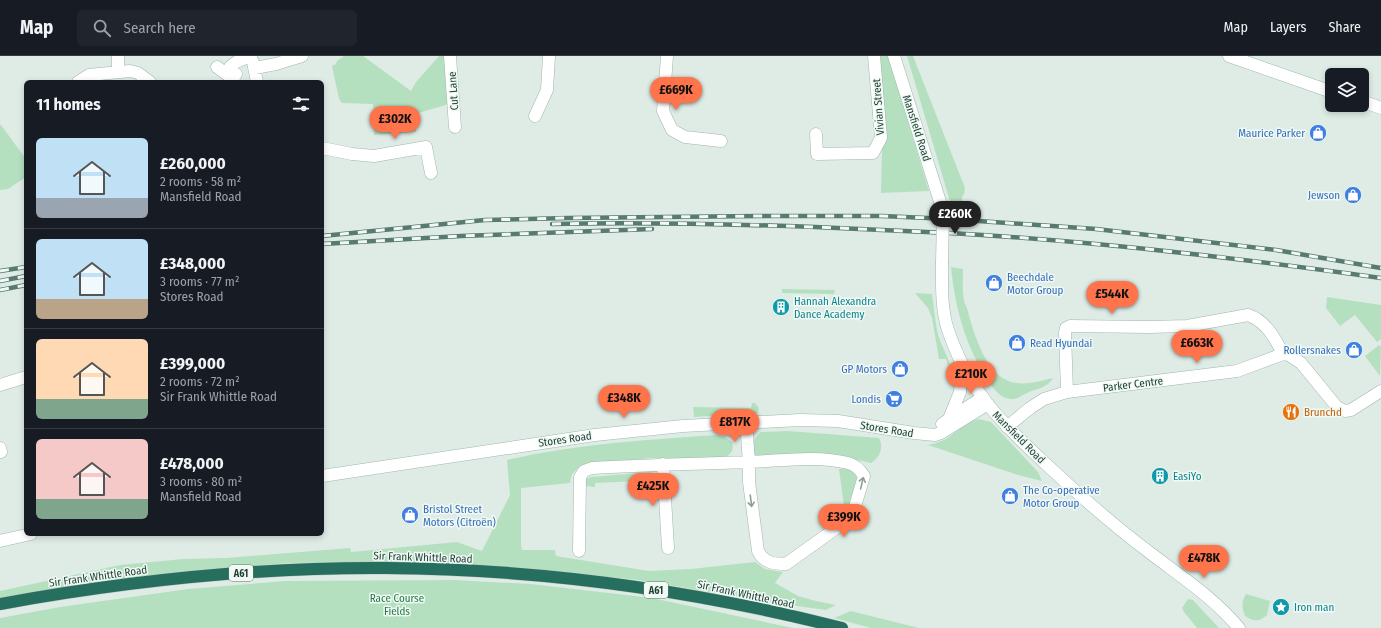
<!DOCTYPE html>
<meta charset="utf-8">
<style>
body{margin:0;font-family:"Fira Sans Condensed",sans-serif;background:#20242c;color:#f1f3f6;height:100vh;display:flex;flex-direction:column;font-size:15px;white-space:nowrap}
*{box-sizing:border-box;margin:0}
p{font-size:13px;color:#9ea1a6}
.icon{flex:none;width:22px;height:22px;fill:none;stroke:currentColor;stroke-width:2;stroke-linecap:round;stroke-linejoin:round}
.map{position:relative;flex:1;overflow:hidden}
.side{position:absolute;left:24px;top:24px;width:300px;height:456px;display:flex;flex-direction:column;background:#171b24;border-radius:6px;box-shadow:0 2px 6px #0003}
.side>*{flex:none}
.tools{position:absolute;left:1325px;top:12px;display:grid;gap:8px}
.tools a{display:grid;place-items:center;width:44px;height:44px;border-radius:6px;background:#171b24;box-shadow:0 2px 6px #0003;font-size:20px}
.price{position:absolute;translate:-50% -34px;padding:0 9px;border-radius:14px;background:#ff744b;color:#111;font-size:13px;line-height:26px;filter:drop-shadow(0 1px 2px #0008)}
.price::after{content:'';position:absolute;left:50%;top:24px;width:12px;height:9px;margin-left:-6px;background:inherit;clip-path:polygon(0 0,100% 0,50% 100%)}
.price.current{background:#222;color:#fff}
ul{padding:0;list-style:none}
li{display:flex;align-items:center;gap:12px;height:100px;padding:0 12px}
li+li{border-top:1px solid #363941}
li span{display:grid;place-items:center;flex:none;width:112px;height:80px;border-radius:6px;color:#555}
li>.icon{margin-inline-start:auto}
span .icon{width:48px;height:48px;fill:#fffc;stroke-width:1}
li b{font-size:17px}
h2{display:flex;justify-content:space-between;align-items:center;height:48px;padding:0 12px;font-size:17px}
header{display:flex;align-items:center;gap:24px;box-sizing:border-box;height:56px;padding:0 20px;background:#171b24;border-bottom:1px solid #363941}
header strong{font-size:19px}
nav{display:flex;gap:22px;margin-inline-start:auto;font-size:14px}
.search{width:280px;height:36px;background:#20242c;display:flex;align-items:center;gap:10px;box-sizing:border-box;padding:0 14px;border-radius:6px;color:#9ea1a6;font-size:15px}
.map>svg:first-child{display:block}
.green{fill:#b5e0c0}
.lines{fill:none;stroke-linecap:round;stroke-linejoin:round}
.street-casing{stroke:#a1b5ad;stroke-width:13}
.secondary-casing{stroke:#9cb9af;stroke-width:13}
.highway-casing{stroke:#c0c9c6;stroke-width:13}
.street{stroke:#fff;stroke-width:12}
.secondary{stroke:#fff;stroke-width:12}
.highway{stroke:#266e5e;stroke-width:12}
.rail-casing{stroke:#587a71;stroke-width:4.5}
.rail{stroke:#f0f9f4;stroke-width:3;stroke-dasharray:9;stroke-linecap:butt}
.secondary-bridge-casing{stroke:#9cb9af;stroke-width:13;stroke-linecap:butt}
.secondary-bridge{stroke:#fff;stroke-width:12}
.oneway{stroke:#8e9f9a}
.labels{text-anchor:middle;stroke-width:3;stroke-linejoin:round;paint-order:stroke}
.shield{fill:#f0f9f4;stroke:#5d776e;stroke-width:1}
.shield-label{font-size:10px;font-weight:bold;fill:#1e3f35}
.street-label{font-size:11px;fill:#1e3f35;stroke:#f0f9f4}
.shop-label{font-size:11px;fill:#366cbe;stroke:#f0f9f4;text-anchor:end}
.culture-label{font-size:11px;fill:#0d838f;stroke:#f0f9f4;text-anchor:start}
.food-label{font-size:11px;fill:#c56008;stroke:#f0f9f4;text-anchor:start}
.park-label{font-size:11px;fill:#237a44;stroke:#f0f9f4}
</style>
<header>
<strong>Map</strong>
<div class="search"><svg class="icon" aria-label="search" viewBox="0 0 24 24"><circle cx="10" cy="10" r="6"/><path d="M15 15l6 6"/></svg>Search here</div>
<nav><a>Map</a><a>Layers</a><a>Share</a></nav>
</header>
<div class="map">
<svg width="1381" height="572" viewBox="0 0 1381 572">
<rect width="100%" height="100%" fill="#dfece6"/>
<path class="green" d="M344,0H363L411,35L416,26L439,0H447L449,48L415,58L416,76L374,79L373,48L342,47L339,43L332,10L336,8L337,5Z
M879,0H888L929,135L881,137L882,90Z
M907,0H913L965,132L964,138L962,141V148L967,147L965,154L959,157L952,152Z
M0,69H1L26,103V121L8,133L0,134Z
M951,211L963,213C963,223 962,234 964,244C964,247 966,249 967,252C973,275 985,318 1011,326C1025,330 1040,325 1053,322C1048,332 1037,332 1027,337C1022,339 1017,344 1011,343C999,342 994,333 988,324C965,290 955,251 951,211Z
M782,233L835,234L834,238L782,237Z
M915,237L932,238C934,252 935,265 938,279C944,297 955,310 951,330V318L946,303H939L932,262L928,252Z
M1327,241L1381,249V283L1377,286L1355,259L1340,270L1326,252Z
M1379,289L1381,291L1380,320L1365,300Z
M752,347H755L759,352L758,357L694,361L693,351L751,352Z
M979,363L991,366L1038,416L1042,425L1018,419L928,389C934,388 940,386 946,383C957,376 965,366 979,363Z
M788,375L879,382C884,391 880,402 871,407L838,399L765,400L754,399C751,387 752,385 761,376Z
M716,379L725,381L732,386C734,394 732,397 725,402H652L581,409L572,418L570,427L521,432V489L522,494H555L556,500L649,515L691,513L755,506L765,513L783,516L775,527L798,540L816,545L836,549L826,554L790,549L638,524L505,511L466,508L369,506L288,507L168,518L97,526L52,533L0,544V535L120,509L183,503L226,502L350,492L351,496L457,486L482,495L510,439L507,404C575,388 646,384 716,379Z
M839,413C844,413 850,412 854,416C861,423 856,440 852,448C851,452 847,455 845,458Z
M650,416L655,418L659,424L595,427V431L585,430L586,423L591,421Z
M454,524L531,528L652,542L793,572H0V562L60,551L188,533L286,525Z
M1246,538L1270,545L1267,559C1259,566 1254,566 1245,560C1242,552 1241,546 1246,538Z
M1188,543L1193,544L1219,572H1197L1184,556L1182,552Z
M851,555L919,572H871L834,562Z"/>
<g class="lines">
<defs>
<path id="street" d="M118,0V16
M450,0L455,71
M667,0L663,55L672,74L685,81L721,85
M253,6L257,26
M217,11L233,23L236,18
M255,12L276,8L302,0
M226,17C232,6 240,4 251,0
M78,26L89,19L130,15L138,17L150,26
M535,60L547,34L549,0
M816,78L817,98L873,97L881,82L874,0
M322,92L352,98L374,100L426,91L431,117
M0,329L26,321
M1067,336L1065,277L1066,272L1070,270L1149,271L1187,270L1248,259C1266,265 1275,282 1283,298
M1007,371L1030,352L1044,343L1067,336L1237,315L1283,298L1289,299L1301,307L1337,351L1345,355L1351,354L1381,335
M0,392L1,396
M663,408L668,492
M579,495L580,421L584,415L592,412C644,409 696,408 748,406C780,405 816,399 848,407C856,409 860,413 864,420L854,454L842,468L786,508C774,508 764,507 758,495L749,426V406L746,366"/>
<path id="secondary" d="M894,0L942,152
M1229,0L1332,36
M1362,45L1381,52
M942,207C942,229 941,253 948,274C960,310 981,344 1008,371C1020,384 1034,397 1047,409C1080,440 1113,469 1149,496C1180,520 1213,541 1239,572
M949,363L960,336L962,308
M942,368L983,341
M322,420L595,379L683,370L800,364L838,365L914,377L935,379L941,377L988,348
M0,485L31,478"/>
<path id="highway" d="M0,548C127,525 257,511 386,512C540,513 693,534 842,572"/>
</defs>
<use href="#street" class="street-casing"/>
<use href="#secondary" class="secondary-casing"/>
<use href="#highway" class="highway-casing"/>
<use href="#street" class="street"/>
<use href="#secondary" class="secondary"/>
<use href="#highway" class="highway"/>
<defs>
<path id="rail" d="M552,168C640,166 728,168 815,171C860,173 904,175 949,177C1094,185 1238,202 1381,222
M322,180L485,164L568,162L759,160H882L950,163L1096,173L1276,194L1381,212
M322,188L461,180L652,173
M0,215L26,211
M0,225L26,220
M0,234L26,229"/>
</defs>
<use href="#rail" class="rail-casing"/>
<use href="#rail" class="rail"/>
<defs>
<path id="secondary-bridge" d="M942,152L943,159L942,207"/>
</defs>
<use href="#secondary-bridge" class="secondary-bridge-casing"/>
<use href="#secondary-bridge" class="secondary-bridge"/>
</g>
<defs><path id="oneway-shaft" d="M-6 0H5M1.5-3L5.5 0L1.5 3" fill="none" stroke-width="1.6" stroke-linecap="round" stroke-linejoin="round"/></defs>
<g class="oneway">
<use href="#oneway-shaft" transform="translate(862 427) rotate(-77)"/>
<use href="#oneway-shaft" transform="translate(751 445) rotate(83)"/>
</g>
<defs>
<symbol id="shop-disc" viewBox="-11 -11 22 22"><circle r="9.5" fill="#3f7fe0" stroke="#f0f9f4"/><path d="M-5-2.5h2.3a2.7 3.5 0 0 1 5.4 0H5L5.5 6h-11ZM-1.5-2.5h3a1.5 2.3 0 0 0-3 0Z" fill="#fff"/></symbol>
<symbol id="building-disc" viewBox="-11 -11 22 22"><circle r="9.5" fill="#0f9aa8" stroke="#f0f9f4"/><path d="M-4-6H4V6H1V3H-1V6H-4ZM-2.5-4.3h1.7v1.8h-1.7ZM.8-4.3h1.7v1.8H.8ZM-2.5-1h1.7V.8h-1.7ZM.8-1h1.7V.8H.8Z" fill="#fff"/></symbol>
<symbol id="supermarket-disc" viewBox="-11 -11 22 22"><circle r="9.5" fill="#3f7fe0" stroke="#f0f9f4"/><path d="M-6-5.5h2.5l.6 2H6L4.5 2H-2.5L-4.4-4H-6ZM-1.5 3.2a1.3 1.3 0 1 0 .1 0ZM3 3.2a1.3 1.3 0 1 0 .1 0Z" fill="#fff"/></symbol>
<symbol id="restaurant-disc" viewBox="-11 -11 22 22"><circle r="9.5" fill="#e8710a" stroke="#f0f9f4"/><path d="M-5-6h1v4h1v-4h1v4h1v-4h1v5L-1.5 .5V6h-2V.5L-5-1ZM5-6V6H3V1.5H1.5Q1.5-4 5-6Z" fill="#fff"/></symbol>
<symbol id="sight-disc" viewBox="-11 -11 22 22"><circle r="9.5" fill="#0f9aa8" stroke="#f0f9f4"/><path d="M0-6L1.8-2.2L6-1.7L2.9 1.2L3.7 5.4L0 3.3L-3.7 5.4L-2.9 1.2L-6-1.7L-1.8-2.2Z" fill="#fff"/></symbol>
</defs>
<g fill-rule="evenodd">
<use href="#shop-disc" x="1308" y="67" width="20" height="20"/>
<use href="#shop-disc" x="1343" y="129" width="20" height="20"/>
<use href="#shop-disc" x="984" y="217" width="20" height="20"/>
<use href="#building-disc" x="771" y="241" width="20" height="20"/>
<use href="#shop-disc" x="1007" y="277" width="20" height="20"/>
<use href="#shop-disc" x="1344" y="284" width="20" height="20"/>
<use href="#shop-disc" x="890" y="303" width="20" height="20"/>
<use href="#supermarket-disc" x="884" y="333" width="20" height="20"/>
<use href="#restaurant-disc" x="1281" y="346" width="20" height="20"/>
<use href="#building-disc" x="1150" y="410" width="20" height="20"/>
<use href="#shop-disc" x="1000" y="430" width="20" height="20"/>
<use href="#shop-disc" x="400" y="449" width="20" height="20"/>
<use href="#sight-disc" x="1271" y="541" width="20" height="20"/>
</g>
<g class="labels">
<g class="shield">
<rect x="229" y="509" width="24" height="16" rx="3"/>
<rect x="644" y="526" width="24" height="16" rx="3"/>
</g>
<g class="shield-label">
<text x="241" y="521">A61</text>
<text x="656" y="538">A61</text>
</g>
<g class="street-label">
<text transform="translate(453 35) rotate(-94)" y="4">Cut Lane</text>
<text transform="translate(878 51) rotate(-94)" y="4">Vivian Street</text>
<text transform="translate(917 72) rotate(72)" y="4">Mansfield Road</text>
<text transform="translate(1133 328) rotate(-7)" y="4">Parker Centre</text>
<text transform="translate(887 373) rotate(9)" y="4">Stores Road</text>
<text transform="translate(1019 381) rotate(45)" y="4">Mansfield Road</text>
<text transform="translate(565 383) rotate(-8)" y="4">Stores Road</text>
<text transform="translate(423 501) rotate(2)" y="4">Sir Frank Whittle Road</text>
<text transform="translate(98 520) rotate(-8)" y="4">Sir Frank Whittle Road</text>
<text transform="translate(746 538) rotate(12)" y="4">Sir Frank Whittle Road</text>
</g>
<g class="shop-label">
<text x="1305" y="81">Maurice Parker</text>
<text x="1340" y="143">Jewson</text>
<text x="1007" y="225" text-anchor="start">Beechdale<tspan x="1007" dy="13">Motor Group</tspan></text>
<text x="1030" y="291" text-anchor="start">Read Hyundai</text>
<text x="1341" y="298">Rollersnakes</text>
<text x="887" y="317">GP Motors</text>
<text x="881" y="347">Londis</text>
<text x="1023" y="438" text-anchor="start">The Co-operative<tspan x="1023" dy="13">Motor Group</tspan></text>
<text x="423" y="457" text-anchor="start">Bristol Street<tspan x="423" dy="13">Motors (Citroën)</tspan></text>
</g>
<g class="culture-label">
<text x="794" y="249">Hannah Alexandra<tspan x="794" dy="13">Dance Academy</tspan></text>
<text x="1173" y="424">EasiYo</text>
<text x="1294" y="555">Iron man</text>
</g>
<g class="food-label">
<text x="1304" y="360">Brunchd</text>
</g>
<g class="park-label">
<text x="397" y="546">Race Course<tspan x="397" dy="13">Fields</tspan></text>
</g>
</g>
</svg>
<div class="tools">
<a><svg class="icon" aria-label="layers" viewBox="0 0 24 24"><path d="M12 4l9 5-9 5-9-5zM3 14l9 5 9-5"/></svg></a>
</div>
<b class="price" style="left:676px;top:55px">£669K</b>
<b class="price" style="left:395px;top:84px">£302K</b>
<b class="price current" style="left:955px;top:179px">£260K</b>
<b class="price" style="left:1112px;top:259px">£544K</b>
<b class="price" style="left:1197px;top:308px">£663K</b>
<b class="price" style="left:971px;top:339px">£210K</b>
<b class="price" style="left:624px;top:363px">£348K</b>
<b class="price" style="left:735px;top:387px">£817K</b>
<b class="price" style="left:653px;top:451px">£425K</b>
<b class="price" style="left:844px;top:482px">£399K</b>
<b class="price" style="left:1204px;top:523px">£478K</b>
<section class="side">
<h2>11 homes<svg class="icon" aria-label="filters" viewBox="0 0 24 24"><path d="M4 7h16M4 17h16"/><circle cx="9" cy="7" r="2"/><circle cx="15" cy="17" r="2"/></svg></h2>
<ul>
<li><span style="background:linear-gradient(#bfe0f5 75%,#9aa5b1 0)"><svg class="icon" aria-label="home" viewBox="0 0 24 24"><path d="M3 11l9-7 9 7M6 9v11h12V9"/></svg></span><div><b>£260,000</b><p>2 rooms · 58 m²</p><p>Mansfield Road</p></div></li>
<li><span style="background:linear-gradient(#bfe0f5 75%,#b9a48a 0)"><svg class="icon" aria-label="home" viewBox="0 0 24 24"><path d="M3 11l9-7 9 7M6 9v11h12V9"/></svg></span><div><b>£348,000</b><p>3 rooms · 77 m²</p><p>Stores Road</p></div></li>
<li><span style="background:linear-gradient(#ffd9b3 75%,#7fa58c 0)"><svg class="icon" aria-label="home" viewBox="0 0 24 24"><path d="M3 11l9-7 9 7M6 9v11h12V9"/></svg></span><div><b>£399,000</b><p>2 rooms · 72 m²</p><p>Sir Frank Whittle Road</p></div></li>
<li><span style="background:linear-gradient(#f6c9c9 75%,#7fa58c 0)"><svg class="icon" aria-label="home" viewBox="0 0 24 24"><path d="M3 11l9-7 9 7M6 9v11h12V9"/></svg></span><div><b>£478,000</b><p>3 rooms · 80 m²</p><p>Mansfield Road</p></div></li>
</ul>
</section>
</div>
